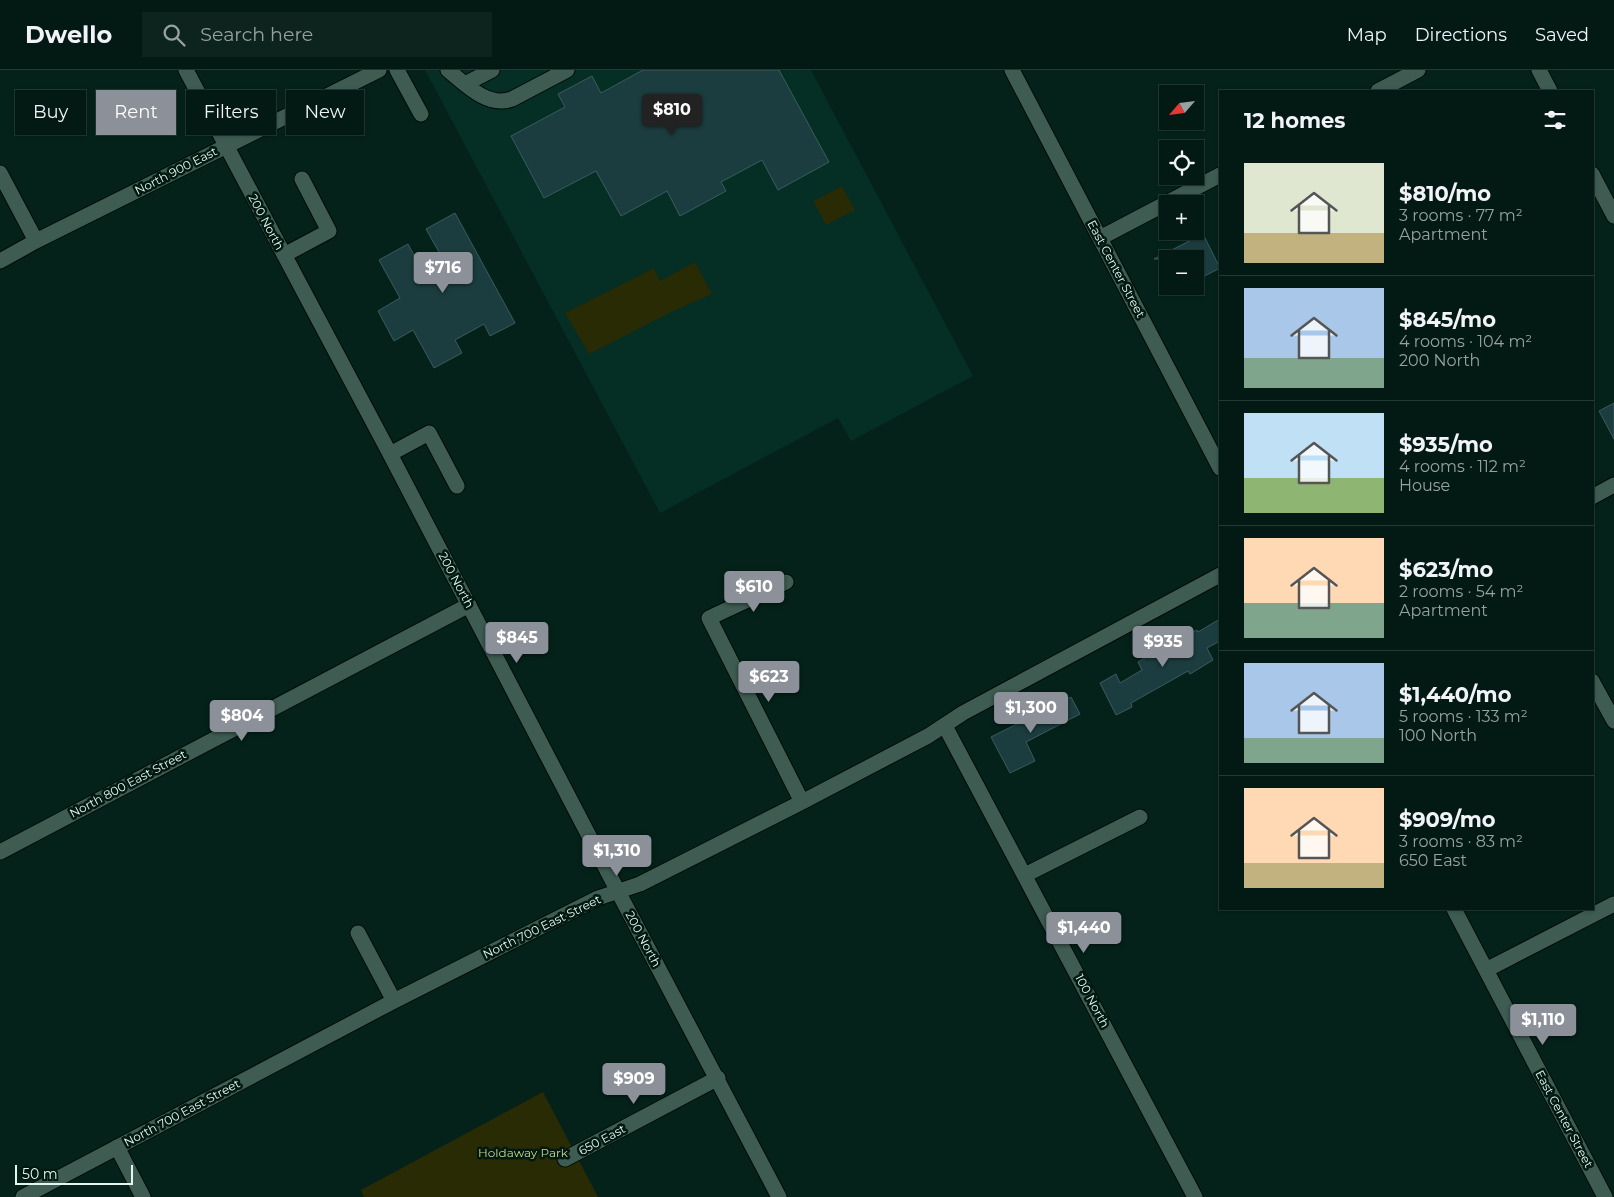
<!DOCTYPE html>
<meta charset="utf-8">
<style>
body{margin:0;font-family:Montserrat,sans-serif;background:#0d231d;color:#f1f3f6;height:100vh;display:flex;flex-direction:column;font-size:19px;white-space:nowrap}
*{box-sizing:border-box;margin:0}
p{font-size:16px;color:#97a1a0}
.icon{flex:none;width:28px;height:28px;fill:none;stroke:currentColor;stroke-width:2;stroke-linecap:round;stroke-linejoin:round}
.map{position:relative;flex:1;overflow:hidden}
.side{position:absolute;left:1219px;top:20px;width:375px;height:820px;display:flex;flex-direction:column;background:#031a14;border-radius:0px;box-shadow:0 1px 4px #0004,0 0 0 1px #243834}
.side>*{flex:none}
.guide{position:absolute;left:15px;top:20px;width:475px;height:45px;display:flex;gap:10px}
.needle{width:32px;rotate:242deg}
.buttons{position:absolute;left:1159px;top:15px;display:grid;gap:10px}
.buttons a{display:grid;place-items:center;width:45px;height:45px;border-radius:0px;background:#031a14;box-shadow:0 1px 4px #0004,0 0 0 1px #243834;font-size:25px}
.scale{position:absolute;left:15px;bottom:12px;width:118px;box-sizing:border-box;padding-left:5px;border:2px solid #e5f5ef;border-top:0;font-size:14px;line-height:18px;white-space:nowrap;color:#e5f5ef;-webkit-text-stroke:4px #001911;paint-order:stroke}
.price{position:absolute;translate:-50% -42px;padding:0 11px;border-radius:5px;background:#8c9099;color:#fff;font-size:16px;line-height:32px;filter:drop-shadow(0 1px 2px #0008)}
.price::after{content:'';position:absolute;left:50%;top:30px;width:15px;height:11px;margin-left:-8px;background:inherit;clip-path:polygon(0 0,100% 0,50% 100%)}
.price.current{background:#222;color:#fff}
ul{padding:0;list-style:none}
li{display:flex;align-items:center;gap:15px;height:125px;padding:0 25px}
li+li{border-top:1px solid #243834}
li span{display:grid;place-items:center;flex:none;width:140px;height:100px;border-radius:0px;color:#555}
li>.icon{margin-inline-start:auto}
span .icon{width:60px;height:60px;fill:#fffc;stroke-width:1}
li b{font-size:21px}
h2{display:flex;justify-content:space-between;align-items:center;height:60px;padding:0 25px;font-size:21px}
.tag{padding:0 18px;border-radius:0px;background:#031a14;box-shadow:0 1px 4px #0004,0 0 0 1px #243834;font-size:18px;line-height:45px}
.tag.current{background:#8c9099;color:#fff}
header{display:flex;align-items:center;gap:30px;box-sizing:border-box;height:70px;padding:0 25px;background:#031a14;border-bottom:1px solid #243834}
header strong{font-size:24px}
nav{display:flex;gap:28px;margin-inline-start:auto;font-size:18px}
.search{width:350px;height:45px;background:#0d231d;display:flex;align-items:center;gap:12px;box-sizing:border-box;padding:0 18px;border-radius:0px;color:#97a1a0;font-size:19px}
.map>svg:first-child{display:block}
.built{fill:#052e24}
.green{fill:#292b05}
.building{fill:#1c3d3f;stroke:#3a5c5e}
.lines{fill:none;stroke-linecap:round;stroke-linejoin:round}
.minor-casing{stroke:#000b06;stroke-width:17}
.minor{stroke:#3e5c52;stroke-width:15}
.labels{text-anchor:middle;stroke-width:5;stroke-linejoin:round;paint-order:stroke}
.street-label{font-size:12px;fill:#e5f5ef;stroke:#001911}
.park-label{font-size:12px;fill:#cbd18c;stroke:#001911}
</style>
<header>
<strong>Dwello</strong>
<div class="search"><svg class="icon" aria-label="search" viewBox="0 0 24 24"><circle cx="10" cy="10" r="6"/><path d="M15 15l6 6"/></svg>Search here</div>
<nav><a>Map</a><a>Directions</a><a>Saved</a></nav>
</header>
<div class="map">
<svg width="1614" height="1127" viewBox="0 0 1614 1127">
<rect width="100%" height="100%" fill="#04221a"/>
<path class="built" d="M425,0H811L973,306L851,371L838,348L660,443Z"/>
<path class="green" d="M842,116L855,140L826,155L813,131Z
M695,192L712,224L675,240L589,284L565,243L654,198L660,211Z
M543,1022L598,1127H364L361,1120Z"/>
<path class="building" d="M643,0H779L829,92L778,120L762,90L721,112L726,121L680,146L667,121L621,146L596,101L544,128L511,66L565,37L558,24L592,6L601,23Z
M455,143L515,253L490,266L484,254L455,270L462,283L434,298L413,260L394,271L378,241L400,228L379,190L408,174L418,193L439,182L426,159Z
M1203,164L1220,198L1195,211V189H1154Z
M1614,333V369L1599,341Z
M1220,549V571L1207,578L1213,590L1190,604L1188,601L1131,633L1132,637L1116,645L1100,613L1116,604L1120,613L1142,600L1138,592L1166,576L1197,560L1198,562Z
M1071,627L1080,644L1026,672L1035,691L1010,703L991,667Z"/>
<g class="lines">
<defs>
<path id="minor" d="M186,0L390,384L612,810L779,1127
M397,0L421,44
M448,0C466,15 488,38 512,29L567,0
M1012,0L1220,398
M1539,0L1550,21
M465,14L492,0
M1378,21L1418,0
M0,103L36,171
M1592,104L1614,146
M1100,168L1220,105
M284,185L329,161L302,109
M0,191L36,171L379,0
M390,384L429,363L457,416
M1592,427L1614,415
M786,512L709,548L802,732
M1592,611L1614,651
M945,656L1195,1127
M0,782L469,535
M1025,805L1140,747
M1454,839L1605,1127
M358,863L394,931
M1486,900L1614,834
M117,1077L143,1127
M565,1089L718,1008
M23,1127L394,931L598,828L640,814L802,732L928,666L963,643L1220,505"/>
</defs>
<use href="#minor" class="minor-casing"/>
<use href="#minor" class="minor"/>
</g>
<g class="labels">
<g class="street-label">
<text transform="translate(176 101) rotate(-27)" y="4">North 900 East</text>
<text transform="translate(266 152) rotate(62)" y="4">200 North</text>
<text transform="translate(1116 199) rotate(62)" y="4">East Center Street</text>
<text transform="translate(456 510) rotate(62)" y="4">200 North</text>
<text transform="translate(128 714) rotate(-28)" y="4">North 800 East Street</text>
<text transform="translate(542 857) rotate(-26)" y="4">North 700 East Street</text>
<text transform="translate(643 869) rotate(62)" y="4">200 North</text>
<text transform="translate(1092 931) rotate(62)" y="4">100 North</text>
<text transform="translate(182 1043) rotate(-28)" y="4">North 700 East Street</text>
<text transform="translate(1564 1049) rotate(62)" y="4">East Center Street</text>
<text transform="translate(602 1070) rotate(-28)" y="4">650 East</text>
</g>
<g class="park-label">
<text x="523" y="1087">Holdaway Park</text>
</g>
</g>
</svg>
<div class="buttons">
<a><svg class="needle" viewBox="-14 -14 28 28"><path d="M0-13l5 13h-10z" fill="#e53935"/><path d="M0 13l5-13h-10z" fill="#97a1a0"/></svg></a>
<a><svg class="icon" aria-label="locate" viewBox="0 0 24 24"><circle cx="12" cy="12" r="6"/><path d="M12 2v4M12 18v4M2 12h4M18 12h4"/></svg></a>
<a>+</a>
<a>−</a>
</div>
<div class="scale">50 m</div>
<b class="price current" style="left:672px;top:66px">$810</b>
<b class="price" style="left:443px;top:224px">$716</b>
<b class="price" style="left:754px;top:543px">$610</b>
<b class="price" style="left:517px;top:594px">$845</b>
<b class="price" style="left:1163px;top:598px">$935</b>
<b class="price" style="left:769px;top:633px">$623</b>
<b class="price" style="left:1031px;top:664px">$1,300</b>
<b class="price" style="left:242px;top:672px">$804</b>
<b class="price" style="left:617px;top:807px">$1,310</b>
<b class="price" style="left:1084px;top:884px">$1,440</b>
<b class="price" style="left:1543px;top:976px">$1,110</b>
<b class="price" style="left:634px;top:1035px">$909</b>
<div class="guide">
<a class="tag">Buy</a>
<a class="tag current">Rent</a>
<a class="tag">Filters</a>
<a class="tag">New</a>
</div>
<section class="side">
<h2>12 homes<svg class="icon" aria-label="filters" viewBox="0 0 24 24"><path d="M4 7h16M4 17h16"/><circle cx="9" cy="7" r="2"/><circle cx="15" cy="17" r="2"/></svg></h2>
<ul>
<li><span style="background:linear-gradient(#dfe7d0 70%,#c2b280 0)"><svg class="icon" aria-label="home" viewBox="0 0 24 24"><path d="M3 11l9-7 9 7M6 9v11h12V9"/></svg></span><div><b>$810/mo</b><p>3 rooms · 77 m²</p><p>Apartment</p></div></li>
<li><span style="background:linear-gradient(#a9c7e8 70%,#7fa58c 0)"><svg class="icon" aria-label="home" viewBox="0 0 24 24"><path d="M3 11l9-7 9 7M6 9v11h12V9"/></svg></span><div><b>$845/mo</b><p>4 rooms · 104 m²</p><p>200 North</p></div></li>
<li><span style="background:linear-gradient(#bfe0f5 65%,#8fb573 0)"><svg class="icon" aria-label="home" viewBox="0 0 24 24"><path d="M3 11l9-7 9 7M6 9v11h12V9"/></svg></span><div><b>$935/mo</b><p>4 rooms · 112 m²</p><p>House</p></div></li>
<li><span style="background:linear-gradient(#ffd9b3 65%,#7fa58c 0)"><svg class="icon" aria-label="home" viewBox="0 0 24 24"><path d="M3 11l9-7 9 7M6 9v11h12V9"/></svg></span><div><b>$623/mo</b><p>2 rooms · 54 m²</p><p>Apartment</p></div></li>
<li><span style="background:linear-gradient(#a9c7e8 75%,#7fa58c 0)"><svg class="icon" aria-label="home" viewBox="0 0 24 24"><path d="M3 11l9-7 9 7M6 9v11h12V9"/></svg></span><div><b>$1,440/mo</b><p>5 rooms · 133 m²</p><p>100 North</p></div></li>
<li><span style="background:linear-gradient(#ffd9b3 75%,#c2b280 0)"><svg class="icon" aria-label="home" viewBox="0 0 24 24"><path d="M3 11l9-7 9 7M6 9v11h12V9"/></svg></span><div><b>$909/mo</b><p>3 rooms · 83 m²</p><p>650 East</p></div></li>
</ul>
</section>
</div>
